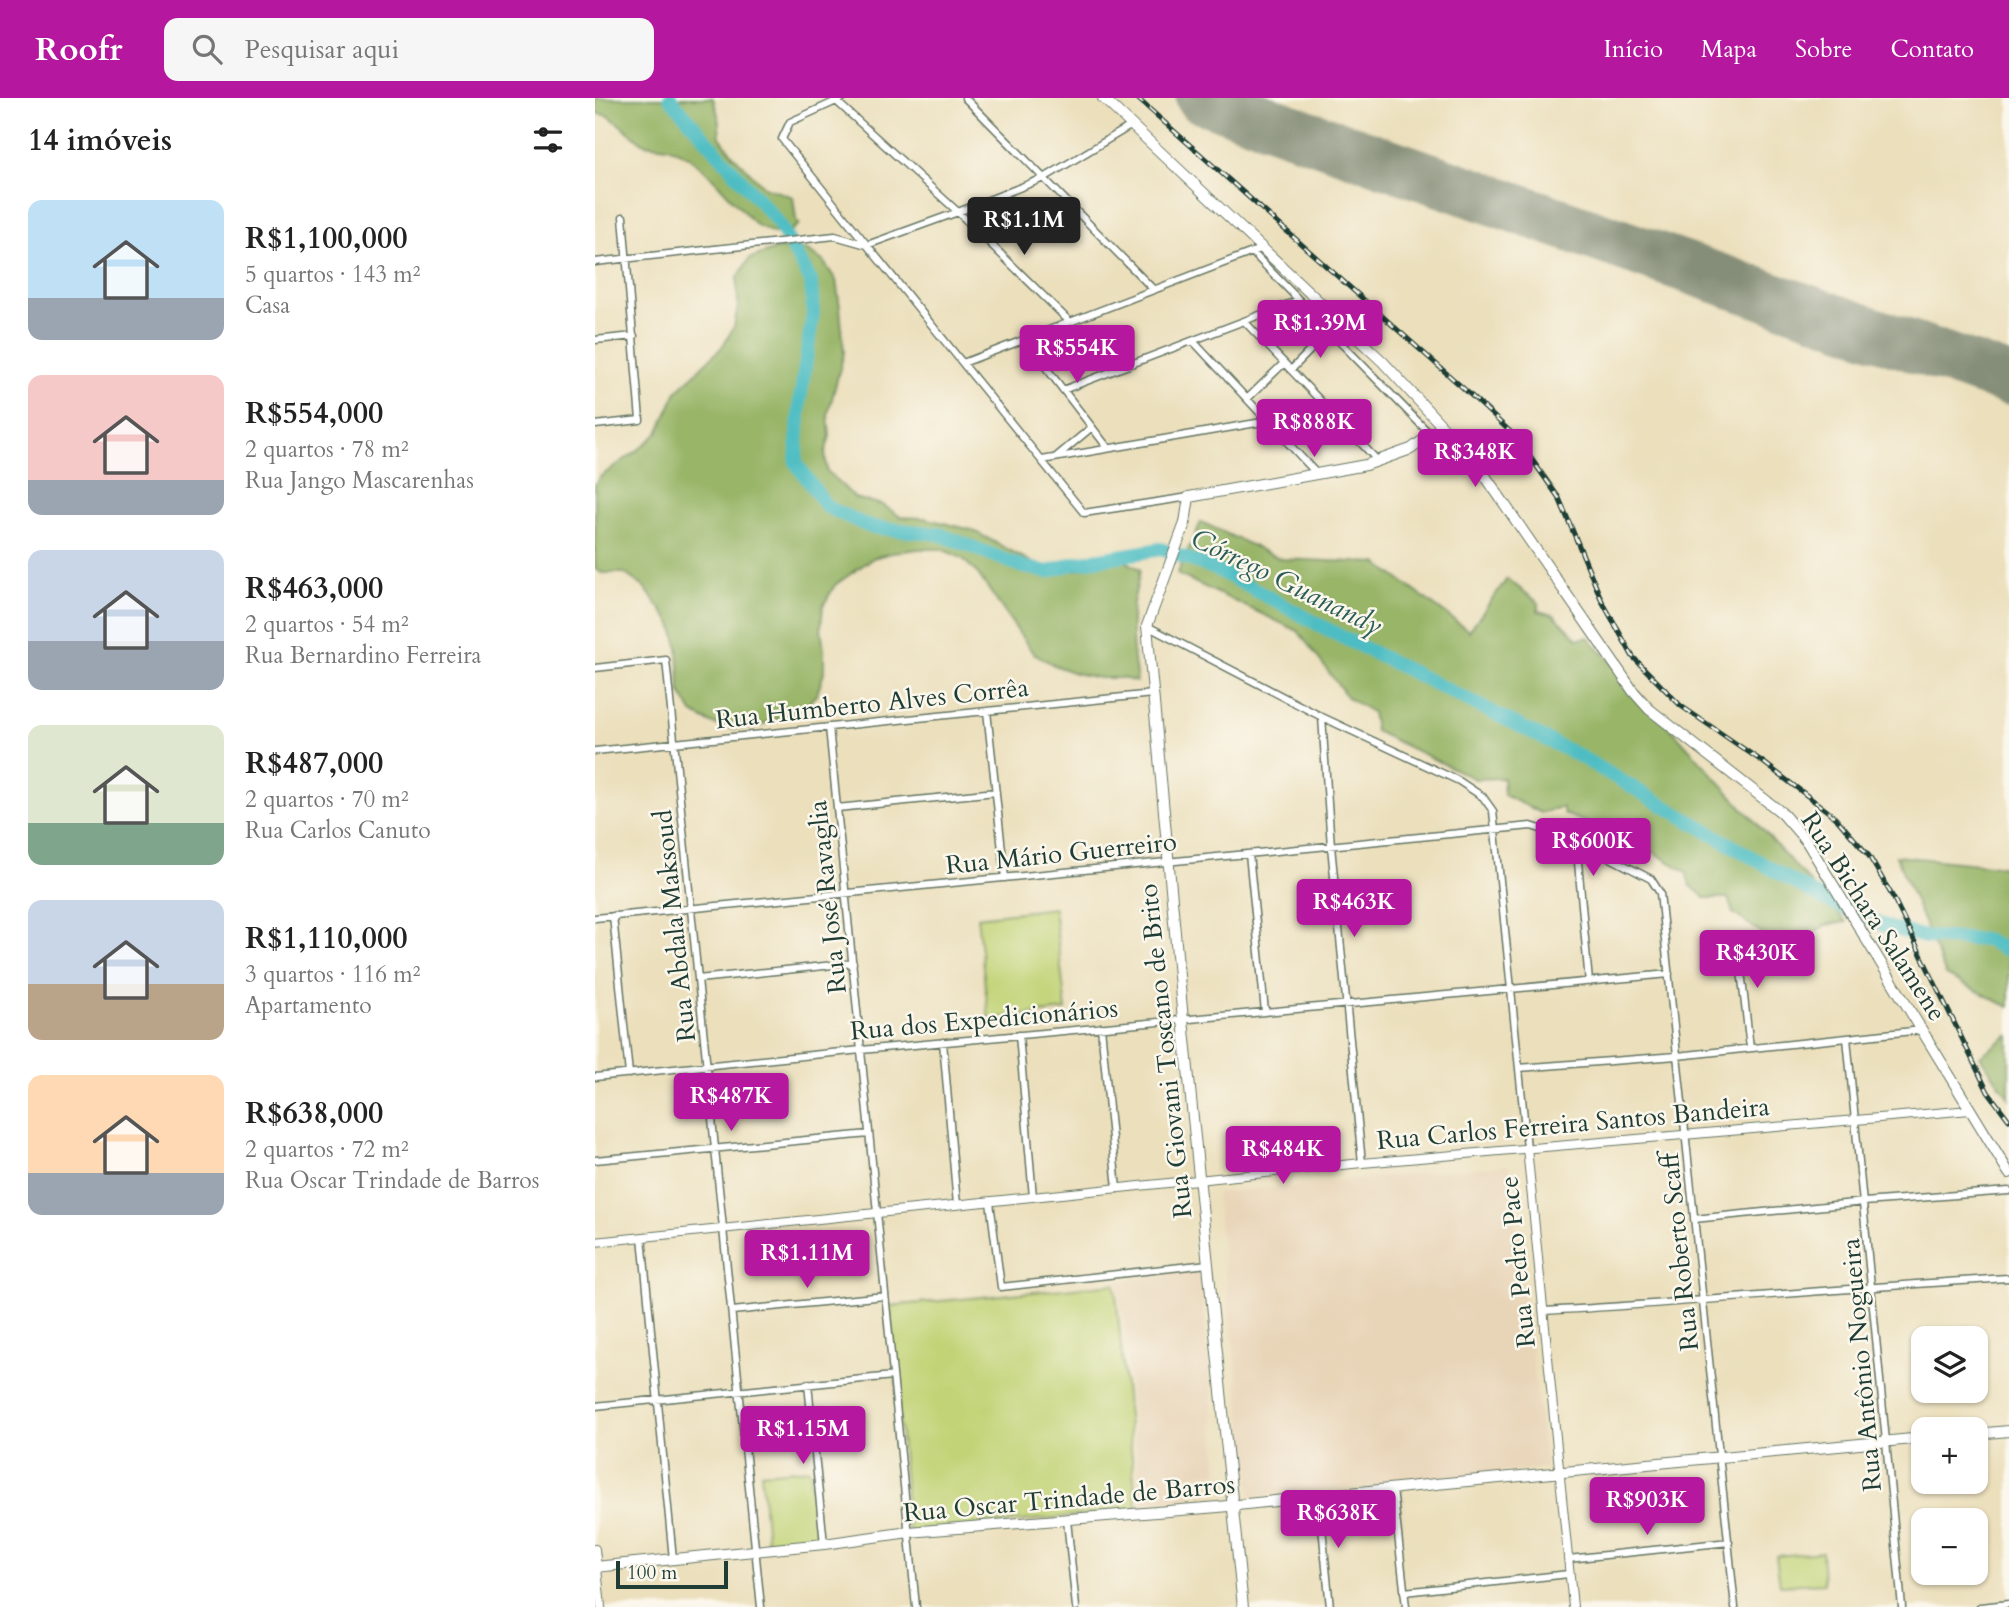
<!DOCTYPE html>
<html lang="pt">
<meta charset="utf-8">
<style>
body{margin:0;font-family:Cardo,serif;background:#f6f6f6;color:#222;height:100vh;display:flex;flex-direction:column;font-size:26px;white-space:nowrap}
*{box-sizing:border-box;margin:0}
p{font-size:23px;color:#767676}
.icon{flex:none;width:38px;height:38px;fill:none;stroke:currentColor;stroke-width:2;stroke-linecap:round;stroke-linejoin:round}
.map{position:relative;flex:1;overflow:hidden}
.details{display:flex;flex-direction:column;background:#fff;width:595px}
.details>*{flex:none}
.tools{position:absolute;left:1316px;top:1228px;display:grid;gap:14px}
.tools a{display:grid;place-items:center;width:77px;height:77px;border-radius:14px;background:#fff;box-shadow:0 2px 5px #0004;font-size:35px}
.scale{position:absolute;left:21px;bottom:18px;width:112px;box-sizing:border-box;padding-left:7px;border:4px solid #1f3d34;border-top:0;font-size:19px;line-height:24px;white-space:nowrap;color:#1f3d34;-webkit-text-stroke:5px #fbf7ec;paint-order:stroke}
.price{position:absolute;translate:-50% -60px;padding:0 16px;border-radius:7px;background:#b5179e;color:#fff;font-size:23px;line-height:46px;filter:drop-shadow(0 2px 4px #0008)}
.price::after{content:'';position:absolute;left:50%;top:42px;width:21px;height:16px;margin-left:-10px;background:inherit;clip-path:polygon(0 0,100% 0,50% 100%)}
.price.active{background:#222;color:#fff}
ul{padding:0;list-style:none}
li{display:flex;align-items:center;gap:21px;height:175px;padding:0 28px}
li span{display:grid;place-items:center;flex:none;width:196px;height:140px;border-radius:14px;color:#555}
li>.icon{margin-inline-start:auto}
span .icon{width:84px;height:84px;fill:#fffc;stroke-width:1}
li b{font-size:30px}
h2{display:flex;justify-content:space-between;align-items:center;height:84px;padding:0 28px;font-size:30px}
header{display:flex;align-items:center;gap:42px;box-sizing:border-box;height:98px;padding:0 35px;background:#b5179e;color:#fff}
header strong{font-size:33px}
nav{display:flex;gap:38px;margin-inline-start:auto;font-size:24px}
.search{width:490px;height:63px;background:#f6f6f6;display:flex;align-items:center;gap:18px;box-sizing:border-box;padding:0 24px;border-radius:14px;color:#767676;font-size:26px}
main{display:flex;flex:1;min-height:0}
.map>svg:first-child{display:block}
.built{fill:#e8d4b7}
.green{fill:#c1d376;stroke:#708855;stroke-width:2}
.forest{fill:#98b567;stroke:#5c794e;stroke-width:2}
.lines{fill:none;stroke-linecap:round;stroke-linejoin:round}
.river{stroke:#4ebdc3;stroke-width:14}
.runway{stroke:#858e78;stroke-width:51}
.minor-casing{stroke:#667664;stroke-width:9}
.tertiary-casing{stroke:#667664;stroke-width:10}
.secondary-casing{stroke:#667664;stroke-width:12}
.minor{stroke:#fff;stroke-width:6}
.tertiary{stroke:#fff;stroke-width:8}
.secondary{stroke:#fff;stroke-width:10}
.rail-casing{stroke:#1f3d34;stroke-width:5}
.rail{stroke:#fbf7ec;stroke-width:2.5;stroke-dasharray:8;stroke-linecap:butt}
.labels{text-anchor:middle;stroke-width:5;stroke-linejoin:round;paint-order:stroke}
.street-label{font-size:26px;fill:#1f3d34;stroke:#fbf7ec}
.water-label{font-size:28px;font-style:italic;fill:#2b5d58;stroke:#fbf7ec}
</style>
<header>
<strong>Roofr</strong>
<div class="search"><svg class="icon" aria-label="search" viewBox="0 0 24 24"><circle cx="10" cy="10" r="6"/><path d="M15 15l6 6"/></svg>Pesquisar aqui</div>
<nav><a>Início</a><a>Mapa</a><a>Sobre</a><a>Contato</a></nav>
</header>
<main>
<section class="details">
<h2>14 imóveis<svg class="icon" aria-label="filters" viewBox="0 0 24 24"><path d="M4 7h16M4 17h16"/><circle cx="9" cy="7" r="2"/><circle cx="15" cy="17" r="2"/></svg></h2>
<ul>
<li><span style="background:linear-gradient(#bfe0f5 70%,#9aa5b1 0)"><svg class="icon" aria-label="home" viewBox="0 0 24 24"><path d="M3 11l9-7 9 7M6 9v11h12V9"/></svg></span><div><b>R$1,100,000</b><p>5 quartos · 143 m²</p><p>Casa</p></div></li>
<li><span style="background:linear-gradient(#f6c9c9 75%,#9aa5b1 0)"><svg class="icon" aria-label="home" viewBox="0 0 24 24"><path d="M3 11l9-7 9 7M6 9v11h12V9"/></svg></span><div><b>R$554,000</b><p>2 quartos · 78 m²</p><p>Rua Jango Mascarenhas</p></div></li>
<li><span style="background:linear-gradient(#c9d6e8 65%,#9aa5b1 0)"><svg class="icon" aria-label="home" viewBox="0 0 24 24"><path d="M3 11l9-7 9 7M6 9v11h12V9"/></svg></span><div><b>R$463,000</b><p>2 quartos · 54 m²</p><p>Rua Bernardino Ferreira</p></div></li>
<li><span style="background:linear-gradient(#dfe7d0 70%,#7fa58c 0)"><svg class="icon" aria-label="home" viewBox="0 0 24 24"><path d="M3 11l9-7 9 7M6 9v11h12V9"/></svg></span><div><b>R$487,000</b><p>2 quartos · 70 m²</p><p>Rua Carlos Canuto</p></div></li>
<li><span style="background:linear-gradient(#c9d6e8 60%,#b9a48a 0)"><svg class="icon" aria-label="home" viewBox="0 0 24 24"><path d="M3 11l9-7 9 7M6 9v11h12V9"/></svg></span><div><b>R$1,110,000</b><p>3 quartos · 116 m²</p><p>Apartamento</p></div></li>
<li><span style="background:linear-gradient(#ffd9b3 70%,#9aa5b1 0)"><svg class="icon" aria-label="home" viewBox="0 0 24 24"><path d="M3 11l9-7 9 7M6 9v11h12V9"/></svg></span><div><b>R$638,000</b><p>2 quartos · 72 m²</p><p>Rua Oscar Trindade de Barros</p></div></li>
</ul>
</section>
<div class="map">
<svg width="1414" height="1509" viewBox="0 0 1414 1509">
<rect width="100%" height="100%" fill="#fbf7ec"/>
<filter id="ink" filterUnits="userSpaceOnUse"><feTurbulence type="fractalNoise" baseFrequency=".0143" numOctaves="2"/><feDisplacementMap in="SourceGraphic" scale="14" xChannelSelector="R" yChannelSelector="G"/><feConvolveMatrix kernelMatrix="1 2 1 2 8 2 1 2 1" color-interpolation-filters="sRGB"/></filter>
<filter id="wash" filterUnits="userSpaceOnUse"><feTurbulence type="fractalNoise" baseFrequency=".00686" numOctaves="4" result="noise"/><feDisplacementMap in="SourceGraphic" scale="28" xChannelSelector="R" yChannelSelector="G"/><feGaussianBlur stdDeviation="1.57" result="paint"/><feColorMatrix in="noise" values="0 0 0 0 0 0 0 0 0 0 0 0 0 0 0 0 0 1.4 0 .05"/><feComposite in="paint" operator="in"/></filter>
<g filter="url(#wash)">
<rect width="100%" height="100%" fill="#ebdfbc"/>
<path class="built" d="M913,1067L951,1370L656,1399L621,1095Z
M605,1172L623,1374L594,1377L596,1401L546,1405L530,1232L522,1183Z"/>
<path class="green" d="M459,810L471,912L394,921L382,819Z
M520,1186L542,1412L314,1434L295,1208Z
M214,1371L222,1439L172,1443L166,1375Z
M1227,1454L1229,1485L1185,1487L1181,1458Z"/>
<path class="forest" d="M0,0H118L123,17L125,39L139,58L169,89L198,99L201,122L204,126L194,134L178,135L160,126L113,75L94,59L73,49L49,46L14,18L0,15Z
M180,151H209L228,163L241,182L245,209L249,255L233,316L235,338L230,355L232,373L260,400L288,407L306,419L329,420L377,432L438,465L459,472H482L525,460L545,471C544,483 540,494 538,505C535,532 538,557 542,584L527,580H504L480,575L459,567L438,555L383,476L367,460L346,451H323L300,454L278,460L240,487L228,508L226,530L229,552V575L222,596L207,612L164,628L139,631L118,626L97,615L85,594L83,548L77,526L49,489L29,475H7L0,471V386L5,379L43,352L63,335L82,293L127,249L139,229L143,207L142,181L154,161Z
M606,424L686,461L782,465L874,533L912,481L944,505L943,513L959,517L983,541L993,539L1251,824L1231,827L1219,834L1201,840H1174L1138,815L1133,800H1110L1095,787L1091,774L1058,754L1036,750L1024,740L1012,734L995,737L993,725L969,716L967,709L946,715L909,697L908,680L880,681L780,633L777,614L753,600L703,533L582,476Z
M1301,758L1414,769V909L1351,877Z
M1414,937V1000L1385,958Z"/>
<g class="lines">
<path class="river" d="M75,0L182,123L216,183L218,215L205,302L201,365L232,409L275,429L344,436L428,469L453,474L476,466L566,451L623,472L743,537L984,658L1228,801L1295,830L1330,839L1392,842L1414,853"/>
<path class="runway" d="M606,0L1414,282"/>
</g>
</g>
<g filter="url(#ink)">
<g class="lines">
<defs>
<path id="minor" d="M248,0L195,24L187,41L272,147L363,114L449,80L537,27
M370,0L559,192
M240,2L363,114L475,224
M657,154L836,337
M0,164L240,138L272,147L489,415L594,399
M649,223L783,363
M429,241L513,350
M0,242L39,238
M598,243L722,376
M368,265L668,150
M696,272L734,233
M468,292L704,202
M652,301L689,265
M0,327L45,322L28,119
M461,359L497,329
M447,362L673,323
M552,528L727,619L864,683L888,699L898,713L932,1050
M0,570L71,562L166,1509
M392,613L410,780
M727,619L736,748L767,1065
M234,629L321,1509
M0,653L558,596
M242,710L401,694
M981,742L1056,781L1065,795L1140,1509
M654,756L670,914
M18,818L34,976
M0,820L936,728L981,742L994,884
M1142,838L1155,950
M103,881L258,865
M506,929L522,1091
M424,937L438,1099
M1252,940L1327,932
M348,944L362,1107
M924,970L1082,958L1252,940L1307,1509
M0,979L266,952L1074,876
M0,1062L274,1036
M395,1104L406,1189L613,1166
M1099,1121L1269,1104L1414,1093
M47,1139L78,1461
M137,1213L290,1198
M948,1213C1104,1204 1259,1189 1414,1180
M213,1286L229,1446
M0,1308L298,1278
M798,1391L811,1509
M724,1399L735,1509
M472,1422L481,1509
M973,1461L1134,1444
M809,1494L974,1476
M1385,1509L1414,1506"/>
<path id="tertiary" d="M932,1050L978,1509
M0,1144L767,1065L1375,1012
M0,1451L6,1509"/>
<path id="secondary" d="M508,0L788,264L882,366L1038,593L1054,611L1187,715L1212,744L1414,1075
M1381,1336L1414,1333
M0,1469L229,1446L314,1434L623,1409L841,1386L1328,1340
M648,1509L588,922L552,528L590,425L594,399L771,367L816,351L847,328"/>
</defs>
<use href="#minor" class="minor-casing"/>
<use href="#tertiary" class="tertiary-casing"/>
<use href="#secondary" class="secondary-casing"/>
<use href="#minor" class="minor"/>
<use href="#tertiary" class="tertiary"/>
<use href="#secondary" class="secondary"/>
<defs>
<path id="rail" d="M542,0L867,289L921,339L964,400L1007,503L1038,559L1086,608L1168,664L1240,719L1274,758L1299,801L1393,994L1414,1022"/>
</defs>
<use href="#rail" class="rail-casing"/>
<use href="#rail" class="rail"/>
</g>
</g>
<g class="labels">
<g class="street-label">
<text transform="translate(277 605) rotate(-6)" y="9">Rua Humberto Alves Corrêa</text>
<text transform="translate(466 755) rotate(-6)" y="9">Rua Mário Guerreiro</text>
<text transform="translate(232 799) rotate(-96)" y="9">Rua José Ravaglia</text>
<text transform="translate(1279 818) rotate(57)" y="9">Rua Bichara Salamene</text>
<text transform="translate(79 828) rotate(-96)" y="9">Rua Abdala Maksoud</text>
<text transform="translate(389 921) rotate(-5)" y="9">Rua dos Expedicionários</text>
<text transform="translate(570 953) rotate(-96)" y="9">Rua Giovani Toscano de Brito</text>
<text transform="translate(978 1025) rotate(-5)" y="9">Rua Carlos Ferreira Santos Bandeira</text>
<text transform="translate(1084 1154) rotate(-96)" y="9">Rua Roberto Scaff</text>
<text transform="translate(922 1164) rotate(-96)" y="9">Rua Pedro Pace</text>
<text transform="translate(1266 1267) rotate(-95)" y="9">Rua Antônio Nogueira</text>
<text transform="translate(474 1400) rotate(-5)" y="9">Rua Oscar Trindade de Barros</text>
</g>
<g class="water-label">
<text transform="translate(692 483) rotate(26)" y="10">Córrego Guanandy</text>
</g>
</g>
</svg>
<div class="tools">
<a><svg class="icon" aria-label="layers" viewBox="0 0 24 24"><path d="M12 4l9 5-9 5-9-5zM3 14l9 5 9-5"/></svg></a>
<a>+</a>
<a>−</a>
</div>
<div class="scale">100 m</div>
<b class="price active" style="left:429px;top:159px">R$1.1M</b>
<b class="price" style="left:725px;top:262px">R$1.39M</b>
<b class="price" style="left:482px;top:287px">R$554K</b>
<b class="price" style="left:719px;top:361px">R$888K</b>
<b class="price" style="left:880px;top:391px">R$348K</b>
<b class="price" style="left:998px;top:780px">R$600K</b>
<b class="price" style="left:759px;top:841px">R$463K</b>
<b class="price" style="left:1162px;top:892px">R$430K</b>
<b class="price" style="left:136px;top:1035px">R$487K</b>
<b class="price" style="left:688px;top:1088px">R$484K</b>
<b class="price" style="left:212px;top:1192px">R$1.11M</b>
<b class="price" style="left:208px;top:1368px">R$1.15M</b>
<b class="price" style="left:1052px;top:1439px">R$903K</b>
<b class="price" style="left:743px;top:1452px">R$638K</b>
</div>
</main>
